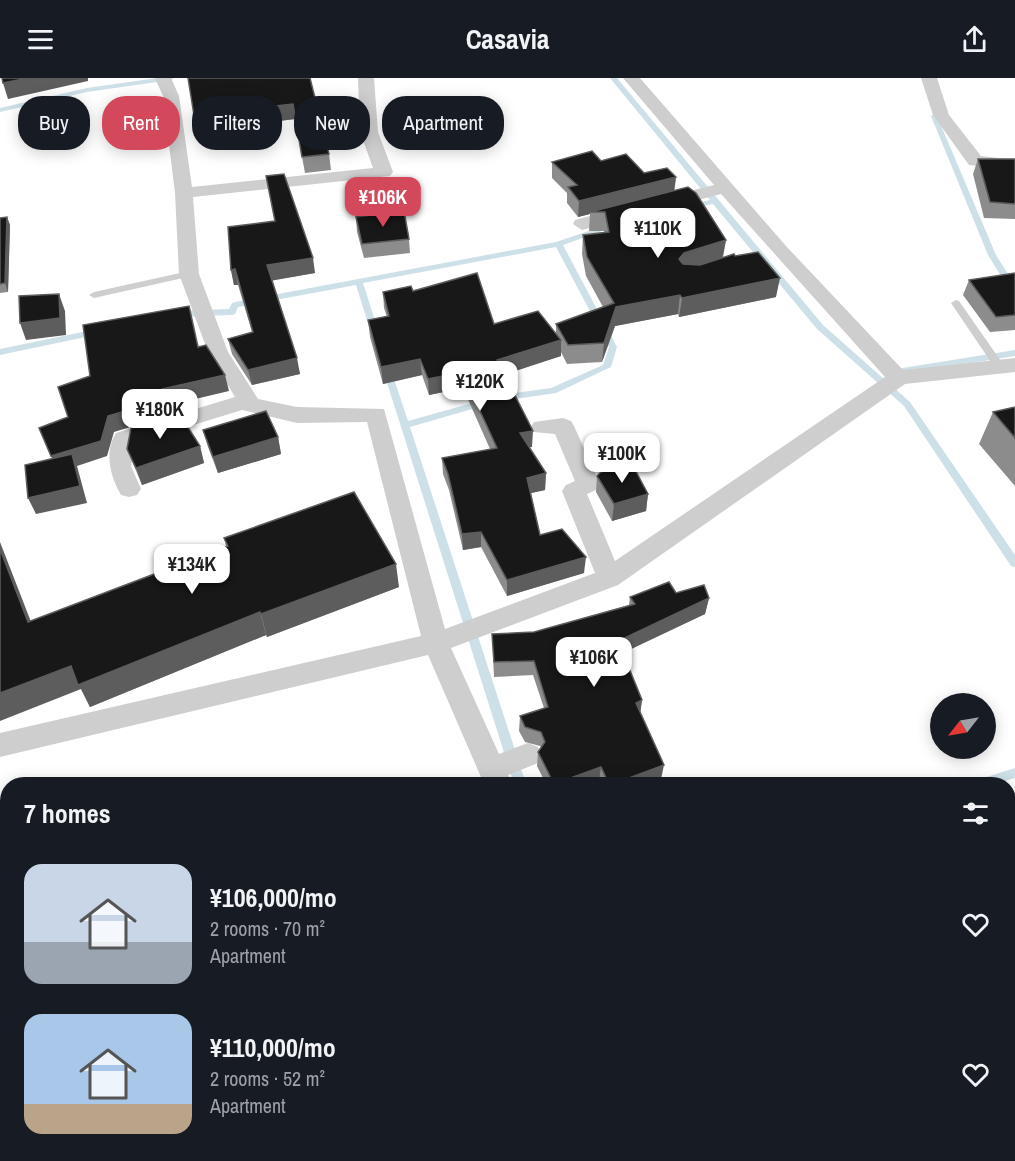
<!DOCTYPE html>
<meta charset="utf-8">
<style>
body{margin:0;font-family:"Archivo Narrow",sans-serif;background:#242831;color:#f1f3f6;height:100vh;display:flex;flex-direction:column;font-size:22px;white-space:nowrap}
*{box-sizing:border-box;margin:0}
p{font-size:20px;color:#9ea1a6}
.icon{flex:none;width:33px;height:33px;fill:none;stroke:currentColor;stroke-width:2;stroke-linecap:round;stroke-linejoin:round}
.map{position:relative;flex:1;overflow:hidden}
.details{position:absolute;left:0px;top:699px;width:1016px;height:384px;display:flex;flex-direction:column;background:#171b24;border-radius:24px 24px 0 0;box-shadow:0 3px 15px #0003}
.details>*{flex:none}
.hud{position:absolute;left:18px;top:18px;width:600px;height:54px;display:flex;gap:12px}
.needle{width:39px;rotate:239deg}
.tools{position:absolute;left:930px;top:615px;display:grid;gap:12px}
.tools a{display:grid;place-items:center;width:66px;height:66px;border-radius:50%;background:#171b24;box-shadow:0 3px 15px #0003;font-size:30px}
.price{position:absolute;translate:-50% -51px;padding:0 14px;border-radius:12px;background:#fff;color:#222;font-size:20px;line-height:39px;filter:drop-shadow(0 2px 3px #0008)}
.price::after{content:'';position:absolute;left:50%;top:36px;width:18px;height:14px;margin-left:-9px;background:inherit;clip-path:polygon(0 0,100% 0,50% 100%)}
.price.active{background:#d4485b;color:#fff}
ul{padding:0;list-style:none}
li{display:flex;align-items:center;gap:18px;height:150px;padding:0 24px}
li span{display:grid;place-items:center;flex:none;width:168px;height:120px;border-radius:18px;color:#555}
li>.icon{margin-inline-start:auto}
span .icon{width:72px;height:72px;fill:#fffc;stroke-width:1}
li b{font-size:26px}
h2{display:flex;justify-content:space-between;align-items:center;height:72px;padding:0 24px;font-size:26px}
.chip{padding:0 21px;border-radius:24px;background:#171b24;box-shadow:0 3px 15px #0003;font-size:21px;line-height:54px}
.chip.active{background:#d4485b;color:#fff}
header{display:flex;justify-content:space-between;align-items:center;height:78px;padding:0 24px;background:#171b24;font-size:27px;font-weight:800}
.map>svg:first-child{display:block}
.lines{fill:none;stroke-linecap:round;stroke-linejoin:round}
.stream{fill:#cde0e8;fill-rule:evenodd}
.service{fill:#cecece;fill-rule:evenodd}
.minor{fill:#cecece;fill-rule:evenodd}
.wall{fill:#8c8c8c}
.shaded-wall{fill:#5d5d5d}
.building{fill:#181818;stroke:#5d5d5d;stroke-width:1.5}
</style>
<header><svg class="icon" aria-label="menu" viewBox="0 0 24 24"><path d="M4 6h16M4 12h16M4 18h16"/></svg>Casavia<svg class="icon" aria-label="share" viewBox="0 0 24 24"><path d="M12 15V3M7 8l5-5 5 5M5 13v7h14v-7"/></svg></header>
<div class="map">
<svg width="1015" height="1083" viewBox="0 0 1015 1083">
<rect width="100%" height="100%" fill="#fff"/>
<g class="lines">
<path class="stream" d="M157,0H174L171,2L87,14L0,34V30L87,10Z
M610,0H617L823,247L910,324L1015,477V489L1011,488L904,328L817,251L713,126L688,131V127L710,122Z
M934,36L937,38L996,177L1015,207V217L1012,216L988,177L931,38Z
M606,147H612L613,149L563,167L617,269L611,289L556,315L501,323L497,320L501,317L551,310L603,287L609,269L556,169L363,205L379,255L375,258L371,255L356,207L238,229L235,236L232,237L176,239L172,236L176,233L229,231L232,225L235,224L556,164Z
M97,251L100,252V256L0,277V271Z
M1015,272V278L896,297L892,294L896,291Z
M387,289L391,292L408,343L483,322L487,325L486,327L410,349L526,706H514L383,292Z
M1015,690V700L995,706H975L977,702Z
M1008,842C1015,846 1015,856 1015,865C1005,861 1008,851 1008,842Z
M611,1076H625L627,1083H613Z"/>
<path class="service" d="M189,193L192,194V198L94,220L89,217L94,214Z
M956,222L959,223L1003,286V290H995L951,225Z"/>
<path class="minor" d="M155,0H171L179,18L192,109L373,90L360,54L358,0H374L378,54L393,94L390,98L193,119L199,196L228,274L258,321L297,329L384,331L445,551L595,495L562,413L566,407L575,403L555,356L534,354L531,349L534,344L563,340L571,343L574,348L600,406L596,412L587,416L615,483L885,299L721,116L664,131L657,129L655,125L657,121L714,107L623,0H640L786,168L903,292L1015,280V294L905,306L618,507L451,570L499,676L528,665L538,669L542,677L538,685L508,697L512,706H484L428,577L0,679V655L421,558L367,344L297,345L242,332L135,365L131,388L141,411L137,417L129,419L121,417C110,398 104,374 116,355L235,319L208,274L179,196L175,115L163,18Z
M921,0H937L949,37L981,78L1015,82V92L969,87L933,37Z
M623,129L632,135L630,139L582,152L573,146L575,142Z
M574,1076H608L610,1083H576Z
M829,1076H863L865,1083H831Z"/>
</g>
<path class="wall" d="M310,0L329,76L331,92L305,95L295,41L198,53L194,37Z
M978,81H1015V141L984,140L973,96Z
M601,83L644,95L676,99L674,112L726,162L723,180L735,178L776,219L679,239L678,236L615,248L602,284L567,286L561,274V278L504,296L532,369H529L546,395L545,412L531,415L540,457L584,495L507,518L481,469L463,472L449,412L443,396L442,380L490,371L463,310L429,317L422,297L383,306L370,259L368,242L387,239L384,230L383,214L413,213L494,246L556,255V246L603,229L586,198L582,176L583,157L604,154V153H589L590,136L578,139L567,125V115L552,100V84Z
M266,98L315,195L272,202L300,296L252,307L232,276L228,261L252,254L238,207H234L231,192L275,143Z
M7,139L10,147L8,214L0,215V140Z
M356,139L409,161L410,175L364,180L357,154Z
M1015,195V252L990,254L963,217L969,202Z
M1015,329V408L979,366L993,334Z
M203,352L278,359L281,376L218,395L208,369Z
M200,368L204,385L142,407L127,371Z
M597,398L648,416L646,433L612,443L596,414Z
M224,460L399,509L267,559L266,557L90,629L81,611L31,543L226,468Z
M676,515L709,520L705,536L623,575L642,622L640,634L661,701L647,706H601L599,703L590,706H546L537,688L538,674L541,669L540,668L525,664L519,653L520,638L544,630L533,597L494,599L492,556L534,554L629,527L630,519Z
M1015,821V839L1009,829Z
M639,1076H812L813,1083H640Z"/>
<path class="shaded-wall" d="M28,0H88V3L8,21L3,5Z
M293,26L295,41L198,53L194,37Z
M676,99L674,115L590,134V136L578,139L579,123Z
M7,139L10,147L8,214L5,205Z
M726,162L722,181L681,194L679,181L684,175Z
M313,180L315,195L270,203L267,187Z
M235,191L238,207H234L231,192Z
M780,200L776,219L679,239L682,220Z
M59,216L65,233L66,257L26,262L20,245Z
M680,217L678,236L615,248L602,284L604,265L616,229Z
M561,262V278L497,299V282Z
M297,280L300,296L252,307L248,292Z
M420,281L422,297L383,306L381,289Z
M462,294L463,310L429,317L428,301Z
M225,297L229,313L170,327L173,336L114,354L107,378L77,388L87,425L36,436L28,420L58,394L51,378L108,338L162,311Z
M533,353L532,369L520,371V355Z
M278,359L281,376L218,395L213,379Z
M200,368L204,385L142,407L136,390Z
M546,395L545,412L527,416V400Z
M648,416L646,433L612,443L614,426Z
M481,454V469L463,472L462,456Z
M0,464L40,567L28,544L0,471Z
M586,479L584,495L507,518V502Z
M396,486L399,509L267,559L261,536Z
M709,520L705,536L616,578L618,563Z
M260,534L266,557L90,629L81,611L0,643V615L71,588Z
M642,622L640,637L636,625Z
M664,687L661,701L647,706H613Z
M601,689L599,703L590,706H554Z
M202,1076H244L226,1083H184Z"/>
<path class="building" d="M2,0H28L3,5Z
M188,0H310L329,76L302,79L293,26L194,37Z
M592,73L601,83L626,76L644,95L667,90L676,99L579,123L568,109L577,107L552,84Z
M978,81H1015V126L990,124Z
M284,96L313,180L267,187L297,280L248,292L228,261L253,254L235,191L231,192L228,149L275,143L266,98Z
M688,109L696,115L726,162L684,175L679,181L683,186L700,187L734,176L735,178L758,174L780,200L682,220L680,217L616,229L604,265L568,267L556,246L614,225L587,179L583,157L609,154L605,134H590Z
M404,133L409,161L362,166L356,139Z
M7,139L5,205L0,206V140Z
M477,195L494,246L538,233L561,262L497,282L533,353L520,355L546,395L527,400L540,457L562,451L586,479L507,502L481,454L462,456L448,396L442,380L497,370L462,294L428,301L420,281L381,289L368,242L389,238L383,214L411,208L413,213Z
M1015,195V237L996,239L969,202Z
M59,216L60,240L20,245L19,218Z
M189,228L198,269L206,267L225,297L162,311L168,320L108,338L101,363L51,378L39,350L68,339L58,309L90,298L83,247Z
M1015,329V360L993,334Z
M266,333L278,359L213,379L203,352Z
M179,335L200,368L136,390L127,371L131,350Z
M72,376L80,408L28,420L25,387Z
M632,386L648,416L614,426L597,398L601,394Z
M354,414L396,486L261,536L260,534L78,607L71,588L0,615V471L28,544L228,468L224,460Z
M669,504L676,515L704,507L709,520L618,563L642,622L636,625L664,687L613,706H609L601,689L554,706L538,674L545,664L541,654L525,649L520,638L548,629L534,583L494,584L492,556L534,554L635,526L630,519Z
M55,1076H202L184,1083H56Z
M356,1076H525L529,1083H358Z
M643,1076H812L813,1083H645Z"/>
</svg>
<div class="tools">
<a><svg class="needle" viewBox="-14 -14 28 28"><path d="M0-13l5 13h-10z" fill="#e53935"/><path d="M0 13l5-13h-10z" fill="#9ea1a6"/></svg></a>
</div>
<b class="price active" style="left:383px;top:150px">¥106K</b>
<b class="price" style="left:658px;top:181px">¥110K</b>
<b class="price" style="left:480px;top:334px">¥120K</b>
<b class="price" style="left:160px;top:362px">¥180K</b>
<b class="price" style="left:622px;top:406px">¥100K</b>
<b class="price" style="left:192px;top:517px">¥134K</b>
<b class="price" style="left:594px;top:610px">¥106K</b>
<div class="hud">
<a class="chip">Buy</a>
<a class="chip active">Rent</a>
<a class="chip">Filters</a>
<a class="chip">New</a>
<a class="chip">Apartment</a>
</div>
<section class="details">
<h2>7 homes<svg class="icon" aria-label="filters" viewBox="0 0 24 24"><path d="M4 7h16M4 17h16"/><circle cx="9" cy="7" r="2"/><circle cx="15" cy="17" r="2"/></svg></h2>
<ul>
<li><span style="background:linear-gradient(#c9d6e8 65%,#9aa5b1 0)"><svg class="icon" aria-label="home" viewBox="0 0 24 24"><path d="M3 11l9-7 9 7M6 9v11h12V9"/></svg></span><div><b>¥106,000/mo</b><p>2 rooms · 70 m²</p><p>Apartment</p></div><svg class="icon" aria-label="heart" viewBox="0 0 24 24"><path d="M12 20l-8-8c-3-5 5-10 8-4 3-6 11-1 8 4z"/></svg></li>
<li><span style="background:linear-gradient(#a9c7e8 75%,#b9a48a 0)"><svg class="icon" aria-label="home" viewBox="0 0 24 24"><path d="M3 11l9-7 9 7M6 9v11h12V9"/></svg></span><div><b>¥110,000/mo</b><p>2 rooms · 52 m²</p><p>Apartment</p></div><svg class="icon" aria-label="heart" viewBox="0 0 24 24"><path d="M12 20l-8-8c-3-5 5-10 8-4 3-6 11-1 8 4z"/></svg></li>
</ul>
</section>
</div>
